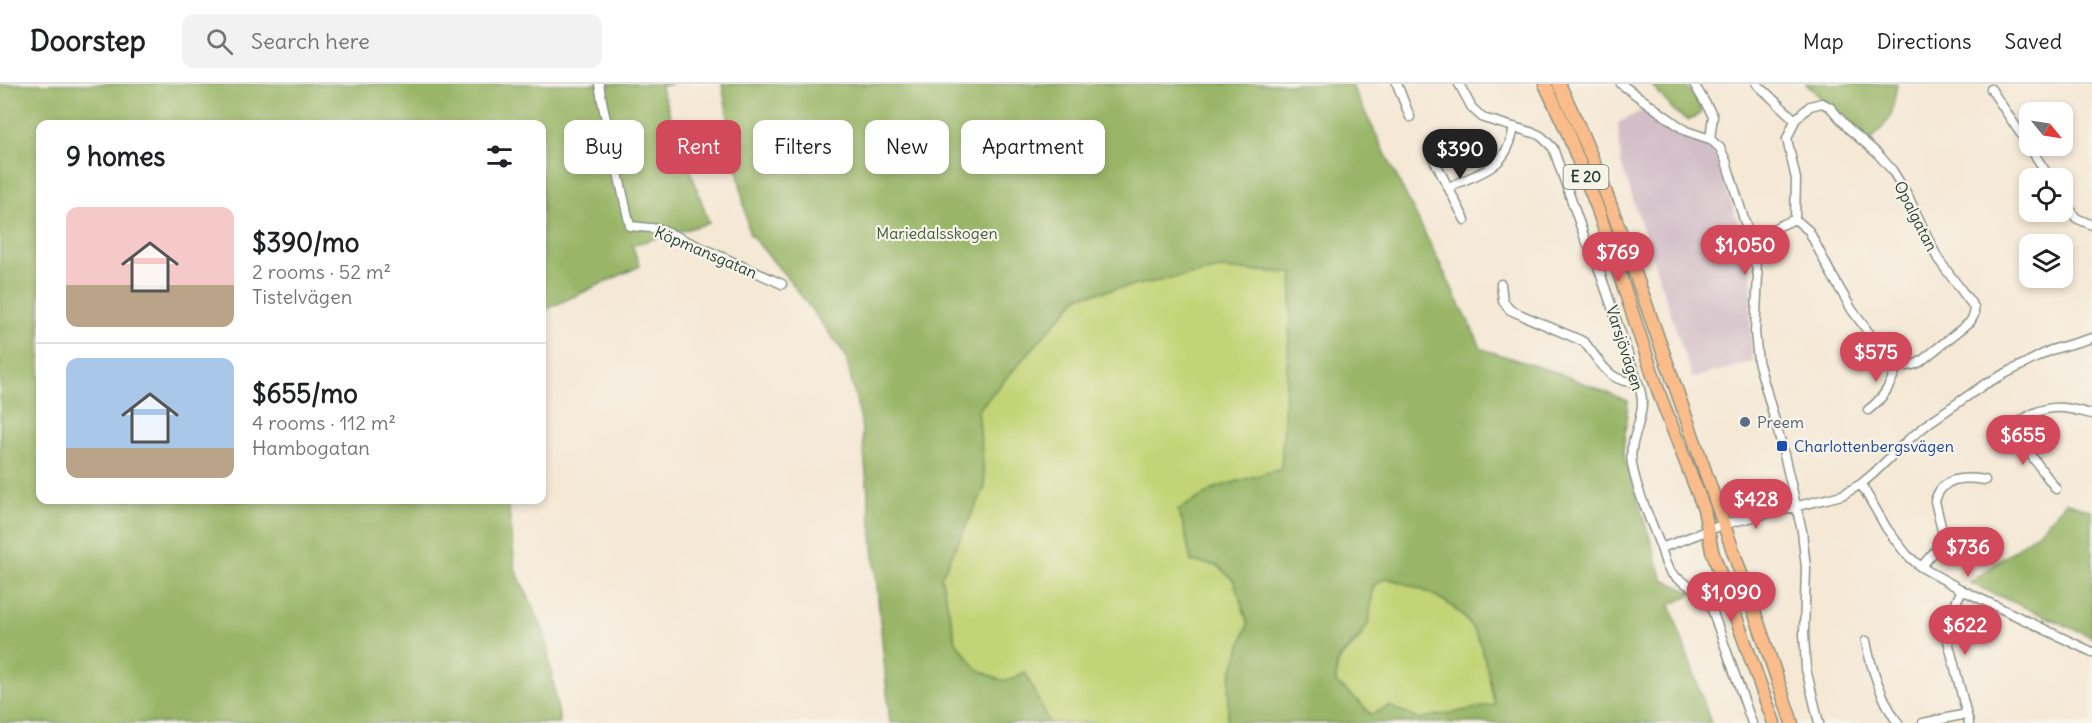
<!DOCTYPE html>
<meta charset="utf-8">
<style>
body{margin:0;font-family:Delius,sans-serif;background:#f2f2f2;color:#202124;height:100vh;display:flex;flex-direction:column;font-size:22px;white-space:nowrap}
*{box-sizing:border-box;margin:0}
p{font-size:20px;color:#757577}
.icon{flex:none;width:33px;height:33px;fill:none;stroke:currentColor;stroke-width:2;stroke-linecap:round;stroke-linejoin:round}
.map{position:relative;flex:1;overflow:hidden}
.side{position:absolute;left:36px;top:36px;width:510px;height:384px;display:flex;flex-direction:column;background:#fff;border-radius:12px;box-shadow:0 3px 9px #0003}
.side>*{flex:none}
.guide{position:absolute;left:564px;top:36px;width:570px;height:54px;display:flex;gap:12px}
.needle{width:39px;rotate:120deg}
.controls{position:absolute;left:2019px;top:18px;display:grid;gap:12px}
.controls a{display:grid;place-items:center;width:54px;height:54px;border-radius:12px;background:#fff;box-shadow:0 3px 9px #0003;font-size:30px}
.price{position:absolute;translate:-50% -51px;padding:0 14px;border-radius:21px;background:#d1495b;color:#fff;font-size:20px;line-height:39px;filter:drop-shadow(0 2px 3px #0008)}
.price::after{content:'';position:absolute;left:50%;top:36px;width:18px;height:14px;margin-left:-9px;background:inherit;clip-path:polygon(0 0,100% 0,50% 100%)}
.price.active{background:#222;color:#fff}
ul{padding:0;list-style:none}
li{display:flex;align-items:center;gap:18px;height:150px;padding:0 30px}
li+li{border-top:2px solid #e0e0e0}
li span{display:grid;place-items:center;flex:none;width:168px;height:120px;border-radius:12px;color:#555}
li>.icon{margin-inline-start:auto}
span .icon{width:72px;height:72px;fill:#fffc;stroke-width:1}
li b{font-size:26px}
h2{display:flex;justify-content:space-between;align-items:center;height:72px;padding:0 30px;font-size:26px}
.pill{padding:0 21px;border-radius:12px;background:#fff;box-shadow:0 3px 9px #0003;font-size:21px;line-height:54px}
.pill.active{background:#d1495b;color:#fff}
header{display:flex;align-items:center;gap:36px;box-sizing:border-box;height:84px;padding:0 30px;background:#fff;border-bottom:2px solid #e0e0e0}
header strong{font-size:28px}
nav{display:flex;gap:33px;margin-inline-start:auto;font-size:21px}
.search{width:420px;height:54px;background:#f2f2f2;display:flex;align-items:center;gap:15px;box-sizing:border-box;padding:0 21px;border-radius:12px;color:#757577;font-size:22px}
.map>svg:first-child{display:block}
.industrial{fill:#d2bdc8}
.green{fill:#c2d476;stroke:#708855;stroke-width:1.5}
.forest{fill:#99b667;stroke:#5c7a4e;stroke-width:1.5;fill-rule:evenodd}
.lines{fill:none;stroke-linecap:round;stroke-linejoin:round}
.minor-casing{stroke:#8a9284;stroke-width:11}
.highway-casing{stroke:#8a9284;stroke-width:15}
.minor{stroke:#fff;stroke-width:8}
.highway{stroke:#f9bc8a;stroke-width:12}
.service-dot{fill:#5c6f8a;stroke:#f7f3e8;stroke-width:2}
.transit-dot{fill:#1a4fb4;stroke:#f7f3e8;stroke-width:2}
.labels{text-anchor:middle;stroke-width:4.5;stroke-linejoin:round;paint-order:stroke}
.shield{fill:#f7f3e8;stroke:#60746a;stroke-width:1.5}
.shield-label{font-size:15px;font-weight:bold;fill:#1f3d34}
.street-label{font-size:16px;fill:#1f3d34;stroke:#f7f3e8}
.park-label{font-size:16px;fill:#405b41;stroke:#f7f3e8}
.service-label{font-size:16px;fill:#4e5e75;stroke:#f7f3e8;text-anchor:start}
.transit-label{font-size:16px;fill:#164399;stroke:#f7f3e8;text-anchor:start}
</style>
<header>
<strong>Doorstep</strong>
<div class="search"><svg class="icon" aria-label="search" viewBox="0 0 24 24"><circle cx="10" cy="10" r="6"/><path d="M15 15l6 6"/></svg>Search here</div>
<nav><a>Map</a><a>Directions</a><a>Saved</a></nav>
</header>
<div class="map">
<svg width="2092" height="639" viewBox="0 0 2092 639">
<rect width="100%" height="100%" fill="#f7f3e8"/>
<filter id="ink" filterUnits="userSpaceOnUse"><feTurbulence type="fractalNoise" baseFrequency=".0167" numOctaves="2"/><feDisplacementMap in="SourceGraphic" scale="12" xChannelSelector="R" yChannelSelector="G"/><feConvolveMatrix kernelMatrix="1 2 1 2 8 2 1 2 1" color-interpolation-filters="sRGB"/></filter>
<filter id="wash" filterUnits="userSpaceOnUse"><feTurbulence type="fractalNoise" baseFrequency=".008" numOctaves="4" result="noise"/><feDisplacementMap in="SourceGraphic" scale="24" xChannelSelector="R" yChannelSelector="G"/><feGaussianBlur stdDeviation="1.35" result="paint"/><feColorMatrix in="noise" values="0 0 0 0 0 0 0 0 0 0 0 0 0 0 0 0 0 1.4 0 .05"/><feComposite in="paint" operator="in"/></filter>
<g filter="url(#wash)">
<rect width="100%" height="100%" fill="#f5e8d5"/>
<path class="industrial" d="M1645,25L1689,55L1712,61L1748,170L1752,199L1750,236L1753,278L1692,294L1621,79L1618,39Z"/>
<path class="green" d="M1220,185L1293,189L1281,385L1218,403L1178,426L1184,442L1191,477L1218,482L1234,497L1248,540L1230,594L1227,639H1049L1025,588L1010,596H1000L977,585L956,558L941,493L985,403L978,326L1079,212Z
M1386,494C1423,504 1464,519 1479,557C1487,577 1490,600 1495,621L1418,635L1389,622L1372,631L1356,615L1336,599C1336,566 1346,574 1361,552C1368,541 1373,515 1373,501Z"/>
<path class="forest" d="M0,0H672L660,2L709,139L632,161L640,182L542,227V40H40V416H508L515,484L545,550L560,639H0Z
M722,0H1351L1482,265L1558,289L1628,317L1623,369L1663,496L1694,509L1670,521L1711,639H1227L1230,594L1248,539L1234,497L1218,482L1191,477L1184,442L1178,426L1218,403L1281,385L1293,189L1220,185L1079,212L978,326L985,403L941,493L956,558L977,585L1000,596H1010L1025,588L1049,639H890L861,337L845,270L790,197L749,149ZM1386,494C1423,504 1464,519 1479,557C1487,577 1490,600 1495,621L1418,635L1389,622L1371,631L1356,615L1336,599V582L1340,573L1361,551L1369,539L1373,502Z
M1651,0H1685L1699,20L1702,28L1694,34L1687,36L1676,29Z
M1806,0H1897L1891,33L1872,56L1847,38Z
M2066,418L2092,427V553L1970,499L2041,446Z"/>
</g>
<g filter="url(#ink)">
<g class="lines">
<defs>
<path id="minor" d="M599,0L603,22L630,142L660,145L782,200
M1397,0L1410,33
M1459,0L1472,24L1483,34L1537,50L1542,53L1553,64L1584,152L1597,180L1638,299C1640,305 1642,311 1642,317C1643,339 1628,358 1632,380C1637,409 1651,436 1661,464C1664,472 1665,482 1671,489C1684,502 1701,503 1710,520L1752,639
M1621,0L1686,47L1710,55L1720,64L1726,77L1750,155L1758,192L1755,248L1758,277L1782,362L1802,447L1806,484L1804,549L1806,585L1819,639
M1694,0L1713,32L1710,55
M1757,0L1795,36
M1991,5L2050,94
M1431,70L1465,136
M1449,103C1483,87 1507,85 1514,43
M2062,113L2076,134L2092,141
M1750,155L1795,135L1809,147L1829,186L1852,226L1889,276C1900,283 1908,284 1920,278L1970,238L1974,231V223L1938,175L1908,112L1892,86L1878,70L1849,45L1830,23L1822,19L1810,22L1795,36L1787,55L1796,95L1795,135
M1501,200L1503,217L1510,226L1580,256L1585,259C1602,280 1608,298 1638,299
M1868,326C1884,314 1891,301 1897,281
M2011,344L2056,405
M1996,355C2018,340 2035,321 2064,324C2073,325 2083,328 2092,330
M1861,400L1887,445L1907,471L1921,483L1962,506L2092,568
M1661,464L1725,440L1842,411L1861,400L1874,389L1908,356L1930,338L1985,300L2051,266L2092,254
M1921,483L1940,461L1943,451L1935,417C1942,392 1964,393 1985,396
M1962,506L1948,535L1946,549L1969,639
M1866,557C1870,581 1883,619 1898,639
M1923,639L1967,630"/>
<path id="highway" d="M1545,0L1566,45L1597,123L1660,312L1704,425L1712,467L1774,639
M1559,0C1603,90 1633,185 1667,279C1709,399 1752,518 1792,639"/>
</defs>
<use href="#minor" class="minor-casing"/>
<use href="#highway" class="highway-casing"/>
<use href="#minor" class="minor"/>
<use href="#highway" class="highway"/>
</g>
</g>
<circle class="service-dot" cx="1745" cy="338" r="6"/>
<rect class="transit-dot" x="1776" y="356" width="12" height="12" rx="3"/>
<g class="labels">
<rect class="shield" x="1563.5" y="81" width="45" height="24" rx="4.5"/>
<g class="shield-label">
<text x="1586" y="98">E 20</text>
</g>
<g class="street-label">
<text transform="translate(1916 132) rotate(63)" y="6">Opalgatan</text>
<text transform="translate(706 168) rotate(23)" y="6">Köpmansgatan</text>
<text transform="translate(1625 264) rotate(72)" y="6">Varsjövägen</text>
</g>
<g class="park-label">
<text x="937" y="155">Mariedalsskogen</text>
</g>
<g class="service-label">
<text x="1757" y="344">Preem</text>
</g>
<g class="transit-label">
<text x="1794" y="368">Charlottenbergsvägen</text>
</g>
</g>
</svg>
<div class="controls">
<a><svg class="needle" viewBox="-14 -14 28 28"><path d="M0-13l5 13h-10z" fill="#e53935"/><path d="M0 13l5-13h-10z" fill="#757577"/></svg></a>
<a><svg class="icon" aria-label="locate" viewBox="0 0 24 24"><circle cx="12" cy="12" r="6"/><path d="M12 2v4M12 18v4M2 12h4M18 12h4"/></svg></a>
<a><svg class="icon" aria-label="layers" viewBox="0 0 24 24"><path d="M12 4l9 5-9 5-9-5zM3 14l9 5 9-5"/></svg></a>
</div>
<b class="price active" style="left:1460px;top:96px">$390</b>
<b class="price" style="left:1745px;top:192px">$1,050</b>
<b class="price" style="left:1618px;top:199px">$769</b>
<b class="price" style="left:1876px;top:299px">$575</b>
<b class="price" style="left:2023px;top:382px">$655</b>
<b class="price" style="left:1756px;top:446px">$428</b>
<b class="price" style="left:1968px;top:494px">$736</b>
<b class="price" style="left:1731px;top:539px">$1,090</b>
<b class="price" style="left:1965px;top:572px">$622</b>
<div class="guide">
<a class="pill">Buy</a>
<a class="pill active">Rent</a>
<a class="pill">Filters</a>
<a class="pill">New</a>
<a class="pill">Apartment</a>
</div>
<section class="side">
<h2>9 homes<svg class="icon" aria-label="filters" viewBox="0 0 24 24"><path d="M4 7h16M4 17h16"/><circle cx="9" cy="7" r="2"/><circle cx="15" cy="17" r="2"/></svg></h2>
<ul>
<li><span style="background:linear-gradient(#f6c9c9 65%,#b9a48a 0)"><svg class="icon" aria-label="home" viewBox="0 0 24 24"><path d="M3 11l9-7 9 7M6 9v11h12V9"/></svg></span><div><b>$390/mo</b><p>2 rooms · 52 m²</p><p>Tistelvägen</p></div></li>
<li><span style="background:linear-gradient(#a9c7e8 75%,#b9a48a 0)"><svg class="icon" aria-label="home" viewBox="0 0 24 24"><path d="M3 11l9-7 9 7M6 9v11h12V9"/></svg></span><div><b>$655/mo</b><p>4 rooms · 112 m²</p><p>Hambogatan</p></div></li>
</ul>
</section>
</div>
